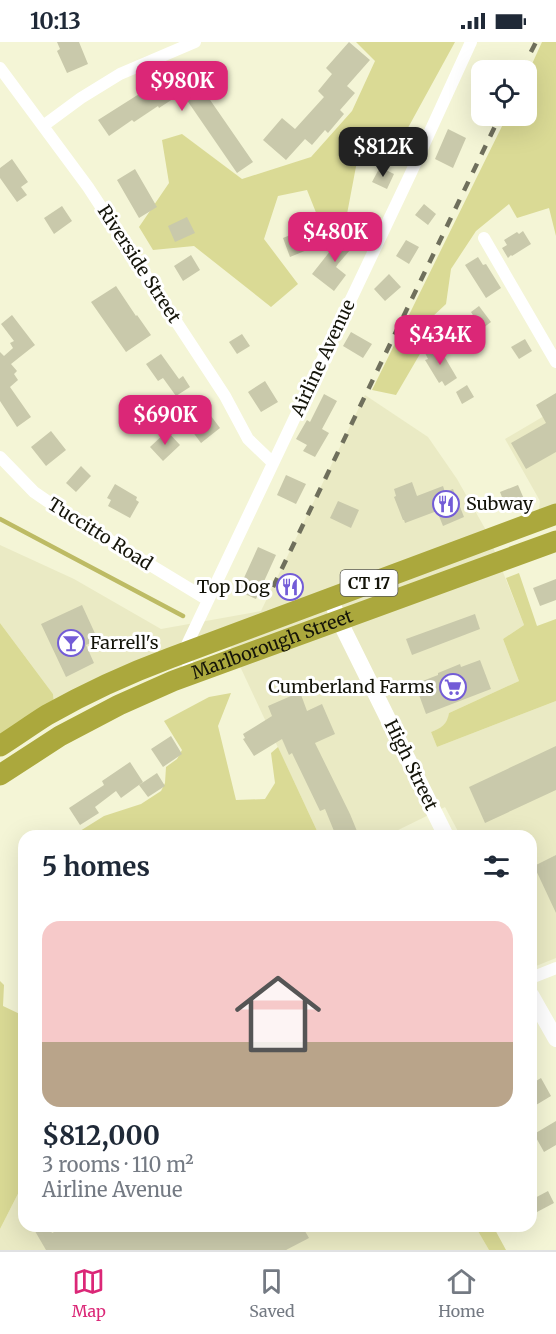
<!DOCTYPE html>
<meta charset="utf-8">
<style>
body{margin:0;font-family:Merriweather,serif;background:#f2f2f3;color:#1f2937;height:100vh;display:flex;flex-direction:column;font-size:22px;white-space:nowrap}
*{box-sizing:border-box;margin:0}
p{font-size:20px;color:#747a83}
.icon{flex:none;width:33px;height:33px;fill:none;stroke:currentColor;stroke-width:2;stroke-linecap:round;stroke-linejoin:round}
.map{position:relative;flex:1;overflow:hidden}
.panel{position:absolute;left:18px;top:788px;width:519px;height:402px;display:flex;flex-direction:column;background:#fff;border-radius:18px;box-shadow:0 6px 24px #0002}
.panel>*{flex:none}
.controls{position:absolute;left:471px;top:18px;display:grid;gap:12px}
.controls a{display:grid;place-items:center;width:66px;height:66px;border-radius:12px;background:#fff;box-shadow:0 6px 24px #0002;font-size:30px}
.price{position:absolute;translate:-50% -51px;padding:0 14px;border-radius:12px;background:#db2777;color:#fff;font-size:20px;line-height:39px;filter:drop-shadow(0 2px 3px #0008)}
.price::after{content:'';position:absolute;left:50%;top:36px;width:18px;height:14px;margin-left:-9px;background:inherit;clip-path:polygon(0 0,100% 0,50% 100%)}
.price.current{background:#222;color:#fff}
ul{padding:0;list-style:none}
li{display:grid;align-content:center;gap:12px;height:318px;padding:0 24px}
li span{display:grid;place-items:center;height:186px;border-radius:18px;color:#555}
li>.icon{margin-inline-start:auto}
span .icon{width:108px;height:108px;fill:#fffc;stroke-width:1}
li b{font-size:26px}
h2{display:flex;justify-content:space-between;align-items:center;height:72px;padding:0 24px;font-size:26px}
.status{display:flex;justify-content:space-between;align-items:center;height:42px;padding:0 30px;background:#fff;direction:ltr}
.status svg{height:16px;fill:currentColor}
.tabs{display:flex;justify-content:space-around;align-items:center;height:84px;border-top:2px solid #e0e1e3;background:#fff;font-size:16px;color:#747a83}
.tabs a{display:grid;justify-items:center;gap:3px}
.tabs .current{color:#db2777}
.map>svg:first-child{display:block}
.built{fill:#eaeac4}
.green{fill:#dada95}
.lines{fill:none;stroke-linecap:round;stroke-linejoin:round}
.stream{stroke:#bdbb64;stroke-width:4.5}
.building{fill:#c9c9ab}
.street{stroke:#fff;stroke-width:12}
.secondary{stroke:#fff;stroke-width:16}
.highway{stroke:#aba83d;stroke-width:21}
.rail{stroke:#6f6f5c;stroke-width:4.5;stroke-dasharray:10 10;stroke-linecap:butt}
.labels{text-anchor:middle;stroke-width:6;stroke-linejoin:round;paint-order:stroke}
.shield{fill:#fff;stroke:#5a5a53;stroke-width:1.5}
.shield-label{font-size:16px;font-weight:bold;fill:#141409}
.street-label{font-size:18px;fill:#141409;stroke:#fff}
.poi-label{font-size:18px;fill:#141409;stroke:#fff;text-anchor:start}
</style>
<div class="status"><b>10:13</b><svg viewBox="0 0 49 12"><path d="M0 12V9h3v3zM5 12V6h3v6zM10 12V3h3v9zM15 12V0h3v12zM26 1h20v11H26zM47 4h2v5h-2z"/></svg></div>
<div class="map">
<svg width="556" height="1208" viewBox="0 0 556 1208">
<rect width="100%" height="100%" fill="#f4f5d6"/>
<path class="built" d="M365,353L428,395L457,437L487,490L524,583L503,597L519,639L449,671L448,677L443,685L431,690L437,705L556,659V916L531,926V794L460,793L445,765L388,793H319L222,586L54,661L53,652L0,581V503L74,537L161,587L261,569Z
M556,367V463L539,469L540,459L505,397Z
M24,1140V1184H475L489,1208H0V1187Z"/>
<path class="green" d="M356,0H455L392,115L358,114L347,172L319,178L307,148L278,154L264,197L298,242L271,265L194,204L153,208L139,185L169,141L162,98L182,92L242,137L311,115L352,69L375,19Z
M542,0H556V194L549,166L517,176L509,162L476,189L451,227L446,262L416,290L424,305L396,353L372,348L507,74H526L527,33Z
M519,531L537,584L556,577V659L437,705L431,690C441,686 447,683 449,671L519,639L503,597L524,583L506,536Z
M0,581L53,652L54,661L0,695Z
M231,651L218,684L236,758L265,757L275,741L271,711L278,705L319,793L72,794L104,774L141,762L161,749L165,741L166,725L177,717L182,708L164,679L209,655Z
M0,939L4,943L3,964L24,974V1140L0,1187Z
M475,1184H493L506,1208H489Z"/>
<g class="lines">
<path class="stream" d="M0,477L183,574"/>
</g>
<path class="building" d="M57,0H79L88,22L67,31L57,9L60,7Z
M349,0L370,18L347,44L355,51L340,68L344,72L328,91L325,88L312,103L305,97L286,118L263,98L282,76L295,87L324,55L318,49L332,32L326,26Z
M190,20L210,49L206,52L253,120L237,131L182,51L159,66L158,64L134,80L132,78L109,94L98,78L147,47L148,48Z
M448,87L466,96L453,126L435,117Z
M12,117L28,140L21,145L27,153L17,160L0,136V126Z
M380,125L394,132L387,147L372,140Z
M135,127L157,165L139,176L117,138Z
M424,162L436,172L428,183L415,173Z
M62,164L72,179L54,192L44,176Z
M187,175L195,191L175,200L168,184Z
M300,189L307,208L290,215L283,196Z
M346,189L357,200L338,222L336,225L346,233L334,249L312,232Z
M523,189L531,202L512,214L511,213L508,216L502,206L507,203L504,198L517,190L519,192Z
M406,198L419,205L409,222L396,214Z
M191,213L200,228L183,239L174,224Z
M478,215L483,223L486,222L501,246L486,256L465,223Z
M389,232L401,245L385,259L374,247Z
M116,244L136,274L137,273L151,293L126,310L91,260Z
M479,264L491,280L475,292L469,284L476,278L471,270Z
M12,273L35,303L11,322L17,329L14,332L18,338L10,345L31,375L17,385L0,359V310L4,314L13,306L10,301L14,299L1,282Z
M351,290L372,302L363,316L343,304Z
M242,292L250,304L237,312L229,300Z
M525,297L532,309L519,317L511,305Z
M437,302L457,336L445,344L442,339L439,341L425,318L428,317L424,309Z
M161,312L179,337L183,334L190,345L176,354L163,336L158,339L146,322Z
M265,339L278,360L261,370L248,350Z
M467,343L474,355L462,362L456,350Z
M556,351V410L526,427L511,401L546,381L536,363Z
M324,352L337,359L322,387L329,391L315,415L303,409L307,403L296,397L307,378L310,380Z
M208,370L220,386L201,401L189,385Z
M51,389L66,408L46,424L31,405Z
M167,389L180,403L163,419L150,405Z
M81,424L91,434L76,450L66,441Z
M286,433L306,442L296,462L277,453Z
M412,440L417,454L443,444L445,450L453,447L464,475L443,484L437,469L405,481L404,478H403L394,455L396,454L394,447Z
M115,442L137,455L136,458L139,460L130,476L108,464L111,458L107,456Z
M518,443L524,457L505,463L500,450Z
M338,459L359,468L351,486L330,476Z
M258,505L276,513L256,557L238,549Z
M556,537V558L540,564L533,546Z
M82,563L98,598L86,603L94,621L66,635L41,582Z
M475,572L480,587L412,613L406,597Z
M480,618L491,647L426,672L415,642L438,633V631L460,622L461,625Z
M300,650L307,669L322,662L335,692L315,701L350,772L359,794H336L325,767L320,769L292,711L289,713L282,697L254,714L243,697L245,696L243,692L272,674L268,664Z
M171,694L182,712L163,725L151,707Z
M556,704V748L485,781L469,745Z
M130,720L143,740L121,756L116,749L95,765L99,771L80,783L69,766L104,743L102,739Z
M157,731L165,744L148,755L139,743Z
M556,813V871L534,824Z
M541,1036L551,1054L531,1066V1042Z
M556,1079V1103L544,1110L534,1092Z
M548,1149L554,1161L537,1170L531,1158Z
M32,1184H48L52,1191L67,1184H302L309,1196L286,1208H46Z"/>
<g class="lines">
<path class="street" d="M0,26L88,145L225,354L248,397L273,421
M43,84L81,56L120,32L195,0
M484,196L556,320
M0,415L34,450L63,470L208,558
M192,632L183,611L410,133L471,0
M531,936L556,926"/>
<path class="secondary" d="M330,556L339,578L446,794
M531,953L556,997"/>
<g class="highway">
<path d="M0,704C16,694 31,683 47,673C86,651 127,632 170,616L556,472"/>
<path id="s1" d="M0,733L60,694L119,663L173,639L556,499"/>
</g>
<path class="rail" d="M522,28L536,0
M273,545L500,74"/>
</g>
<defs>
<symbol id="restaurant-ring" viewBox="-11 -11 22 22"><circle r="9.5" fill="#fff" stroke="#735cd7" stroke-width="1.5"/><path d="M-5-6h1v4h1v-4h1v4h1v-4h1v5L-1.5 .5V6h-2V.5L-5-1ZM5-6V6H3V1.5H1.5Q1.5-4 5-6Z" fill="#735cd7"/></symbol>
<symbol id="bar-ring" viewBox="-11 -11 22 22"><circle r="9.5" fill="#fff" stroke="#735cd7" stroke-width="1.5"/><path d="M-6-5H6L.8 .8V4.5H3.5V6h-7V4.5H-.8V.8Z" fill="#735cd7"/></symbol>
<symbol id="supermarket-ring" viewBox="-11 -11 22 22"><circle r="9.5" fill="#fff" stroke="#735cd7" stroke-width="1.5"/><path d="M-6-5.5h2.5l.6 2H6L4.5 2H-2.5L-4.4-4H-6ZM-1.5 3.2a1.3 1.3 0 1 0 .1 0ZM3 3.2a1.3 1.3 0 1 0 .1 0Z" fill="#735cd7"/></symbol>
</defs>
<g fill-rule="evenodd">
<use href="#restaurant-ring" x="431" y="447" width="30" height="30"/>
<use href="#restaurant-ring" x="275" y="530" width="30" height="30"/>
<use href="#bar-ring" x="56" y="586" width="30" height="30"/>
<use href="#supermarket-ring" x="438" y="630" width="30" height="30"/>
</g>
<g class="labels">
<rect class="shield" x="340.5" y="528" width="57" height="26" rx="4.5"/>
<g class="shield-label">
<text x="369" y="547">CT 17</text>
</g>
<g class="street-label">
<text transform="translate(139 222) rotate(57)" y="6">Riverside Street</text>
<text transform="translate(323 316) rotate(-65)" y="6">Airline Avenue</text>
<text transform="translate(100 492) rotate(32)" y="6">Tuccitto Road</text>
<text dy="6" stroke="none"><textPath href="#s1" startOffset="303">Marlborough Street</textPath></text>
<text transform="translate(411 723) rotate(64)" y="6">High Street</text>
</g>
<g class="poi-label">
<text x="466" y="468">Subway</text>
<text x="270" y="551" text-anchor="end">Top Dog</text>
<text x="90" y="607">Farrell's</text>
<text x="434" y="651" text-anchor="end">Cumberland Farms</text>
</g>
</g>
</svg>
<div class="controls">
<a><svg class="icon" aria-label="locate" viewBox="0 0 24 24"><circle cx="12" cy="12" r="6"/><path d="M12 2v4M12 18v4M2 12h4M18 12h4"/></svg></a>
</div>
<b class="price" style="left:182px;top:70px">$980K</b>
<b class="price current" style="left:383px;top:136px">$812K</b>
<b class="price" style="left:335px;top:221px">$480K</b>
<b class="price" style="left:440px;top:324px">$434K</b>
<b class="price" style="left:165px;top:404px">$690K</b>
<section class="panel">
<h2>5 homes<svg class="icon" aria-label="filters" viewBox="0 0 24 24"><path d="M4 7h16M4 17h16"/><circle cx="9" cy="7" r="2"/><circle cx="15" cy="17" r="2"/></svg></h2>
<ul>
<li><span style="background:linear-gradient(#f6c9c9 65%,#b9a48a 0)"><svg class="icon" aria-label="home" viewBox="0 0 24 24"><path d="M3 11l9-7 9 7M6 9v11h12V9"/></svg></span><div><b>$812,000</b><p>3 rooms · 110 m²</p><p>Airline Avenue</p></div></li>
</ul>
</section>
</div>
<nav class="tabs">
<a class="current"><svg class="icon" aria-label="map" viewBox="0 0 24 24"><path d="M3 6l6-2 6 2 6-2v14l-6 2-6-2-6 2zM9 4v14M15 6v14"/></svg>Map</a>
<a><svg class="icon" aria-label="saved" viewBox="0 0 24 24"><path d="M7 4h10v16l-5-4-5 4z"/></svg>Saved</a>
<a><svg class="icon" aria-label="home" viewBox="0 0 24 24"><path d="M3 11l9-7 9 7M6 9v11h12V9"/></svg>Home</a>
</nav>
